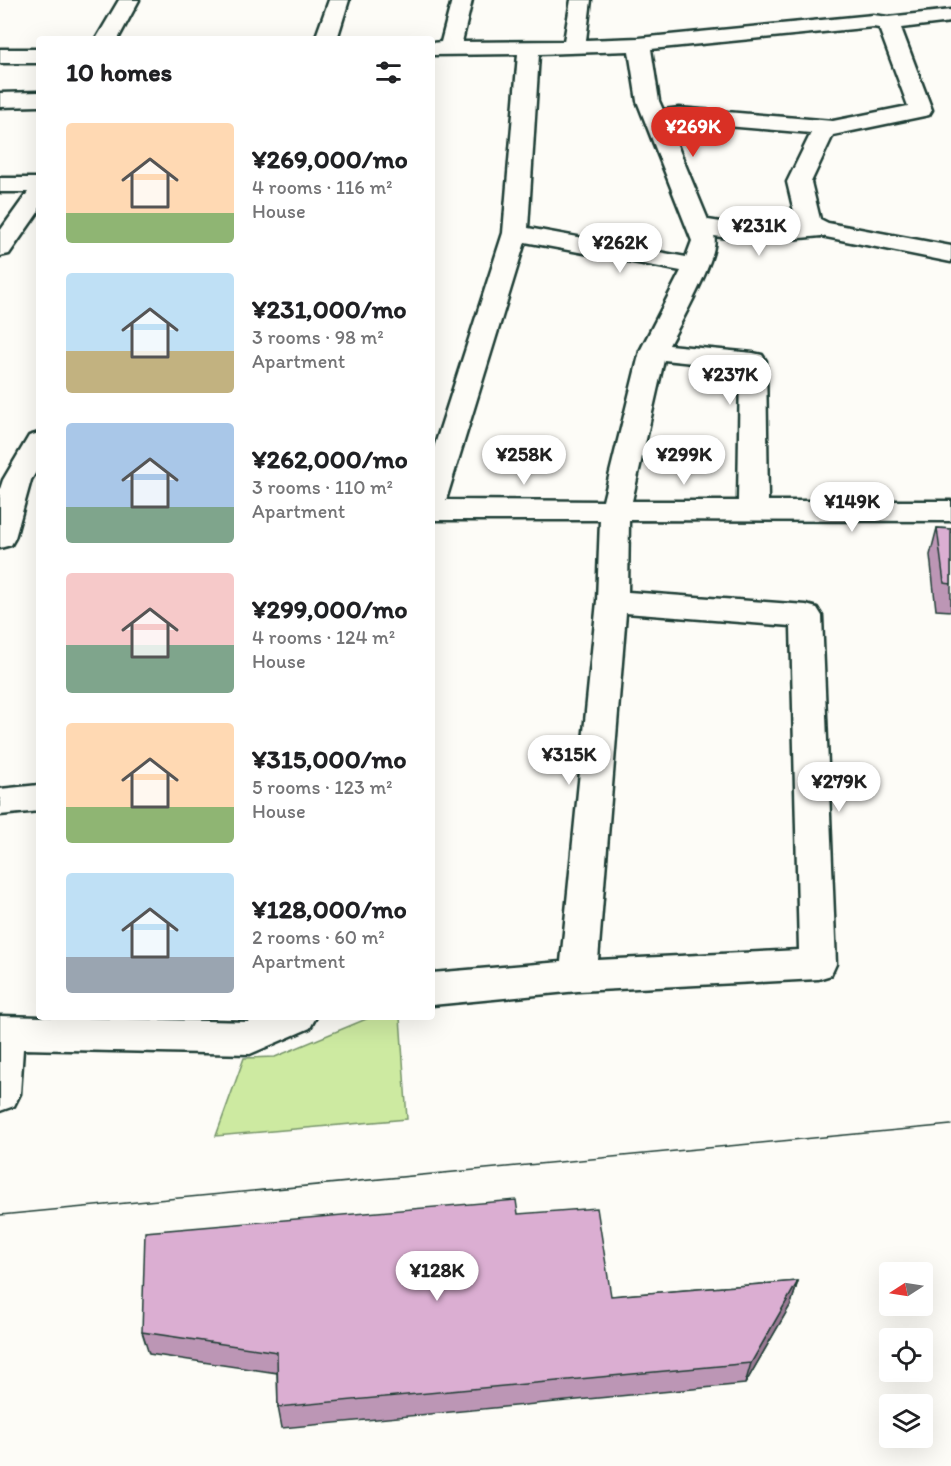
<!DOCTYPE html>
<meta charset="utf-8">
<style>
body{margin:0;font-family:Itim,sans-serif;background:#f2f2f2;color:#202124;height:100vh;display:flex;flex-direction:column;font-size:22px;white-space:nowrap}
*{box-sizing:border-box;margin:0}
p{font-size:20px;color:#757577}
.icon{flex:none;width:33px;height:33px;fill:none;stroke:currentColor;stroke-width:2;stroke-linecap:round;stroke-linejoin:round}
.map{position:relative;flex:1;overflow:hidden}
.panel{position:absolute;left:36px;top:36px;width:399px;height:984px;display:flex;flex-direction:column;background:#fff;border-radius:6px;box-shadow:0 6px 24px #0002}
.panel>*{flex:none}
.needle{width:39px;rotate:258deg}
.buttons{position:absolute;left:879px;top:1262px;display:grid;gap:12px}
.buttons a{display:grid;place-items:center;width:54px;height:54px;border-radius:6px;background:#fff;box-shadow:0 6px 24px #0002;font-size:30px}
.price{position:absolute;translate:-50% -51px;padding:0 14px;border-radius:21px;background:#fff;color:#222;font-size:20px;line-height:39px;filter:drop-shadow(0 2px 3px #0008)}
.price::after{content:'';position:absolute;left:50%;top:36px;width:18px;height:14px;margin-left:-9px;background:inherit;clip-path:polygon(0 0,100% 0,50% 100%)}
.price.current{background:#d93025;color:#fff}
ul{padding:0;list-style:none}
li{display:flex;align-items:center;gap:18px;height:150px;padding:0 30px}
li span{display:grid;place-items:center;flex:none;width:168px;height:120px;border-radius:6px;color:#555}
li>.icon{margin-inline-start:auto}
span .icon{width:72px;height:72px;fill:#fffc;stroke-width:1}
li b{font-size:26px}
h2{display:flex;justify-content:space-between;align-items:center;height:72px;padding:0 30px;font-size:26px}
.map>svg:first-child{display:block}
.green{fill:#cdeaa1;stroke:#76946a;stroke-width:1.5}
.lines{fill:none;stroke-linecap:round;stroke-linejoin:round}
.street-casing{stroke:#1f3d34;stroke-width:5}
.street{fill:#fdfcf7;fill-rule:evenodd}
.tram{stroke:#1f3d34;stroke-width:1.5}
.wall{fill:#bc96b5;stroke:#1f3d34;stroke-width:1.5}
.shaded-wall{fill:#997a93;stroke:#1f3d34;stroke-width:1.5}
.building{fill:#dbaed2;stroke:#1f3d34;stroke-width:1.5}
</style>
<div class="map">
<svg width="951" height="1466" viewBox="0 0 951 1466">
<rect width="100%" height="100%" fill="#fdfcf7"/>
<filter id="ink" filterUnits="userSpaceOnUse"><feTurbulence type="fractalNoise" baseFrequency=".0167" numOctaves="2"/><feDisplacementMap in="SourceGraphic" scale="12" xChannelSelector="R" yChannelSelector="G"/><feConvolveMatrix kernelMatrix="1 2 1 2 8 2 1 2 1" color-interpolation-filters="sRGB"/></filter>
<g filter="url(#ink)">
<path class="green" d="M371,1017H400L407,1119L216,1136L244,1058L275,1057Z"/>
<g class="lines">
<defs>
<path id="street" d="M119,0H139L118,39H96Z
M329,0H349L337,39H315Z
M452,0H472L462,42L564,41L571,0H591L586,40L639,38L873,15L888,17L951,10V22L901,28L932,110L929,115L833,135L811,182L820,219L828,223L951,246V262L821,236L759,242L714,236C721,252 679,326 669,345L753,353L762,355L766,361L768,501H951V521L629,520L628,592L806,605L817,608L822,616L836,964L831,975L818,979L578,991L432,1005V973L561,962L597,601L600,520H432V454L503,233L518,54L432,55V43L441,42ZM873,27L879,28L908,106L833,121L679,108L663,110L659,101L651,49ZM629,51L637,101L692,241L686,257L528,228L539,54ZM679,122L811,133L787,182L797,224L759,228L708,220L668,123ZM525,242L681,271L640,351L603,501L446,500ZM664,360L740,368L738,501H632ZM626,613L791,626L799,950L598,960Z
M0,49H39V63H0Z
M39,92V106L0,107V93Z
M0,178H39V211L9,254L0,256V231L28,192H0Z
M39,433V467L31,480L15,538L11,545L0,548V489L3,480L29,436Z
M39,785V811L0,815V789Z
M0,1016L248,1022L258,1017H316L310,1028L250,1054L23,1049L20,1094L14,1106L0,1111Z"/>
</defs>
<use href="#street" class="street-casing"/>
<use href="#street" class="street"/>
<path class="tram" d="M0,1215L951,1125"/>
</g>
<path class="wall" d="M937,528L951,529V611L936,610L930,555Z
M518,1214L611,1296L798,1281L791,1304L745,1384L282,1428L278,1407L277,1373L149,1354L142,1332Z"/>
<path class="shaded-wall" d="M798,1281L791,1304L745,1384L751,1363Z"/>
<path class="building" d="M937,528L951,529V584L944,583Z
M516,1200L518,1214L597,1208L611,1296L798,1281L751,1363L278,1407L277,1352L142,1332L145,1232Z"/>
</g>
</svg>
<div class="buttons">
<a><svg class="needle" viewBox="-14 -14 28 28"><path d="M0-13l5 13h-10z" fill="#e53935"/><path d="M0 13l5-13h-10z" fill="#757577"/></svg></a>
<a><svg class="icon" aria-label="locate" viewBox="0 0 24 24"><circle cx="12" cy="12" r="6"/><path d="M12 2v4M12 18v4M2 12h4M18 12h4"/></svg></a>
<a><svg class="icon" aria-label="layers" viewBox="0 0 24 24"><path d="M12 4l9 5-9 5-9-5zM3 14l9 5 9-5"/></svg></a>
</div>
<b class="price current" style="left:693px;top:158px">¥269K</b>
<b class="price" style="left:759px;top:257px">¥231K</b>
<b class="price" style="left:620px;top:274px">¥262K</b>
<b class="price" style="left:730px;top:406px">¥237K</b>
<b class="price" style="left:524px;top:486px">¥258K</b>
<b class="price" style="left:684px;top:486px">¥299K</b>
<b class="price" style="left:852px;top:533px">¥149K</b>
<b class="price" style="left:569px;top:786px">¥315K</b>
<b class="price" style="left:839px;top:813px">¥279K</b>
<b class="price" style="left:437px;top:1302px">¥128K</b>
<section class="panel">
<h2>10 homes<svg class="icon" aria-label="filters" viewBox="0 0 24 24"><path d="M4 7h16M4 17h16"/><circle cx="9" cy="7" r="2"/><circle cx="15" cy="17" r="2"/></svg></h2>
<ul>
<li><span style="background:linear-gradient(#ffd9b3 75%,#8fb573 0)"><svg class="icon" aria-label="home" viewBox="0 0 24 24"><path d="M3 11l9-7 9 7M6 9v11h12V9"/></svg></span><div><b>¥269,000/mo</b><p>4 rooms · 116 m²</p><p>House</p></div></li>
<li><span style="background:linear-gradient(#bfe0f5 65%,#c2b280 0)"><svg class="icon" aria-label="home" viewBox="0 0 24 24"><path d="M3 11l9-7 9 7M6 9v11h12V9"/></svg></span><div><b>¥231,000/mo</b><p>3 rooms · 98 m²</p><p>Apartment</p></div></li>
<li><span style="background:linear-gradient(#a9c7e8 70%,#7fa58c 0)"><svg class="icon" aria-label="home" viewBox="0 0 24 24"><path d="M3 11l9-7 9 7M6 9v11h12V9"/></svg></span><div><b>¥262,000/mo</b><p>3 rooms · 110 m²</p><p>Apartment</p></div></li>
<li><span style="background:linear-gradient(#f6c9c9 60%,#7fa58c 0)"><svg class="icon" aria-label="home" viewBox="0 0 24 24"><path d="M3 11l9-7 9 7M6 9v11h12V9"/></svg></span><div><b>¥299,000/mo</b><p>4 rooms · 124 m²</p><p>House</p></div></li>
<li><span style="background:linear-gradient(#ffd9b3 70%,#8fb573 0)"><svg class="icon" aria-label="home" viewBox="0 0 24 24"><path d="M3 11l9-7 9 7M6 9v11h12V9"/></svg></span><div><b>¥315,000/mo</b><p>5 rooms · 123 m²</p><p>House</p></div></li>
<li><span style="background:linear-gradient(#bfe0f5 70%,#9aa5b1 0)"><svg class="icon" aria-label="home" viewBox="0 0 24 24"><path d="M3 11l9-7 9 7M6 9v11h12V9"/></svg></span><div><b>¥128,000/mo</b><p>2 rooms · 60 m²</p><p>Apartment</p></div></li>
</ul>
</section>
</div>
